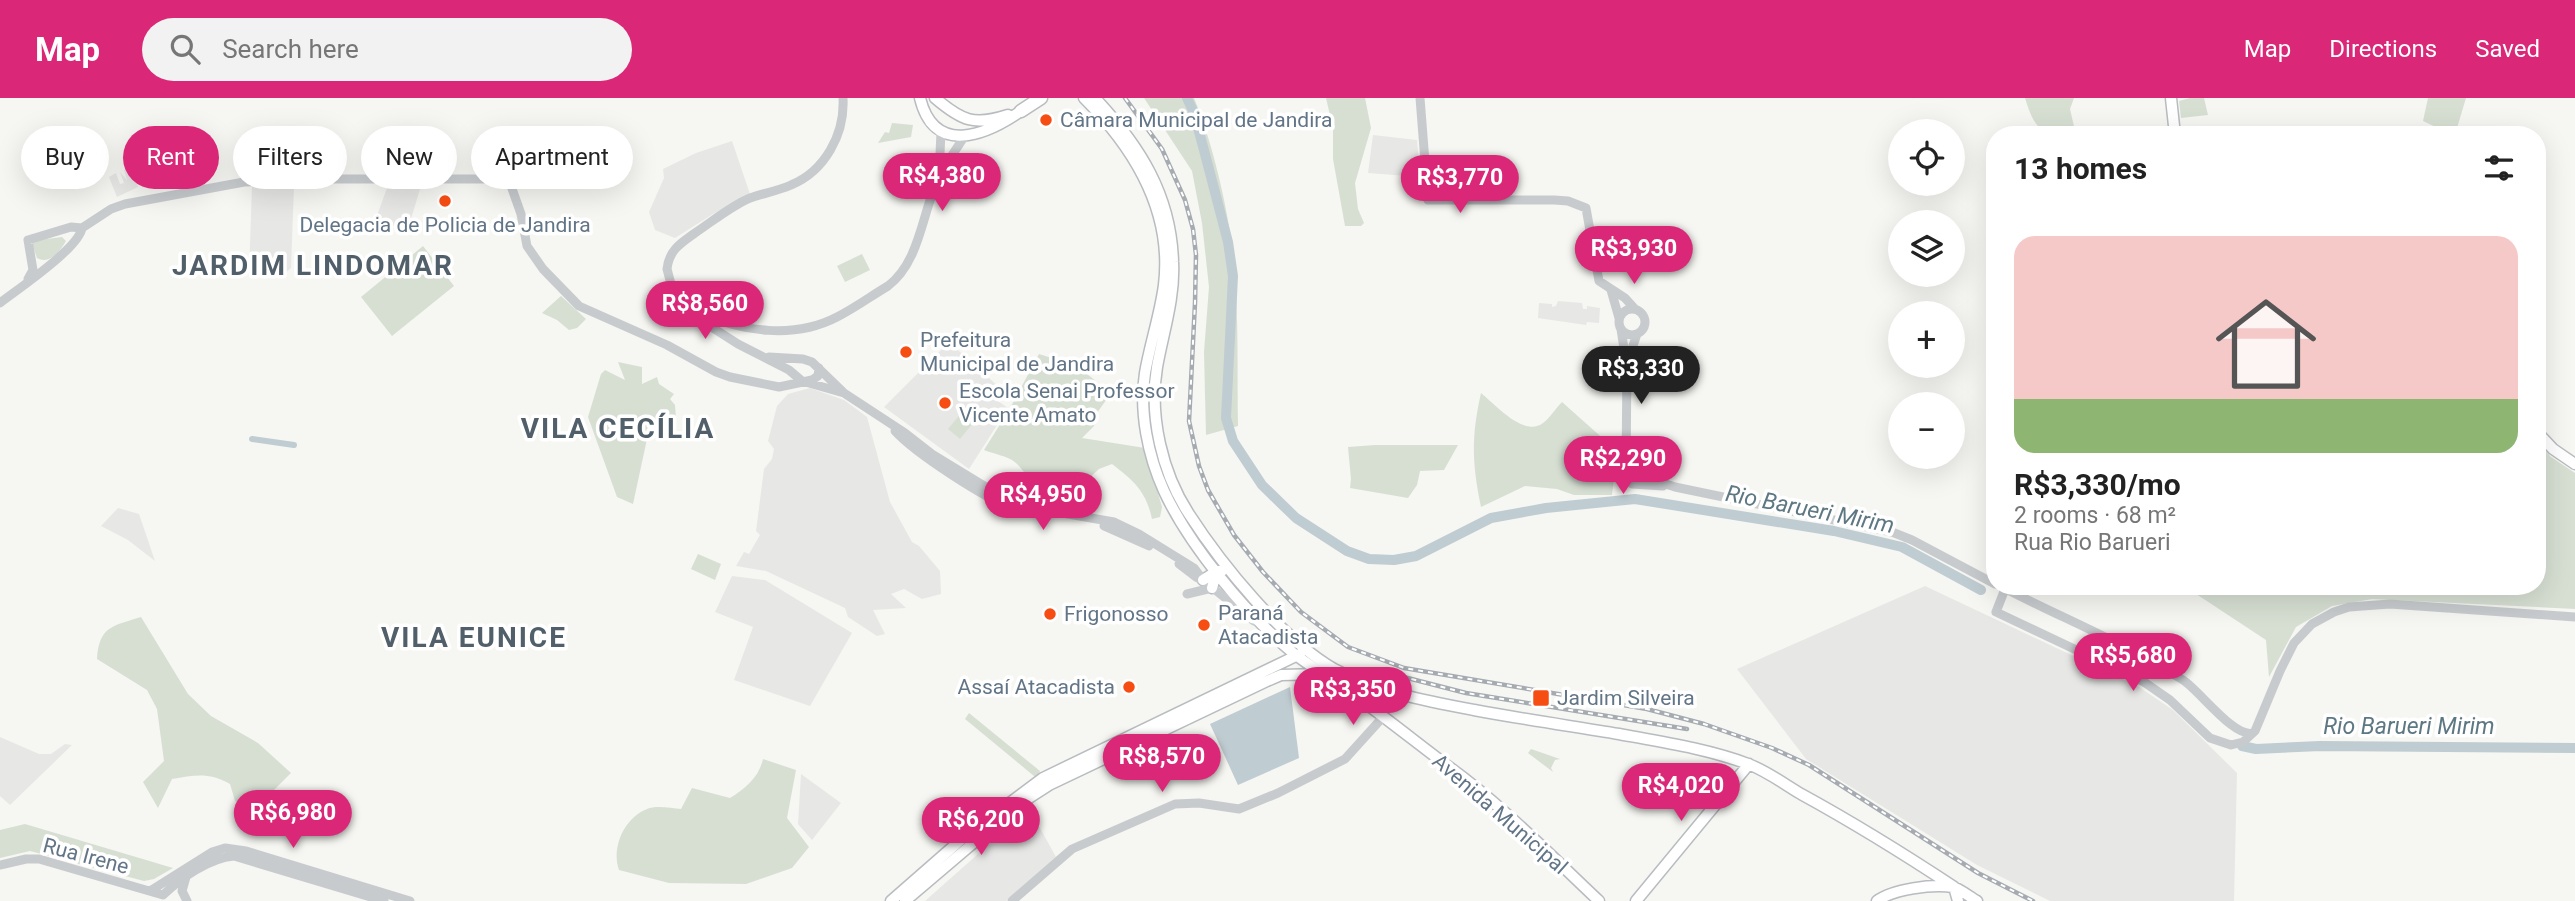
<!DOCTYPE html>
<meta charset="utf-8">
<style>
body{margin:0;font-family:Roboto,sans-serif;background:#f2f2f2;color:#222;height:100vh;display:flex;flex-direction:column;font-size:26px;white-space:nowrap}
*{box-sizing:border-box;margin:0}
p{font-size:23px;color:#767676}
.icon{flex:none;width:38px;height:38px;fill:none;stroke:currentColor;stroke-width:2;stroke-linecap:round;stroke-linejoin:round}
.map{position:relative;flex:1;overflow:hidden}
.panel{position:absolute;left:1986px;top:28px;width:560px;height:469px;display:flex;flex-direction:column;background:#fff;border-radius:28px;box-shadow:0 7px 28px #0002}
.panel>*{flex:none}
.banner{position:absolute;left:21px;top:28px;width:665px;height:63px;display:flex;gap:14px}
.tools{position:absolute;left:1888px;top:21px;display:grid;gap:14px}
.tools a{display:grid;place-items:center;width:77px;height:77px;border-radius:50%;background:#fff;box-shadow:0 7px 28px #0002;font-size:35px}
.price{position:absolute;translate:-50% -60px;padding:0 16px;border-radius:24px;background:#db2777;color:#fff;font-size:23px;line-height:46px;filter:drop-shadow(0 2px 4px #0008)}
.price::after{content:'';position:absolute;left:50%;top:42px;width:21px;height:16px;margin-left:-10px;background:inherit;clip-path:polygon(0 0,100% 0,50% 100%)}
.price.selected{background:#222;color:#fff}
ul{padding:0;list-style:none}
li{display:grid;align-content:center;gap:14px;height:371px;padding:0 28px}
li span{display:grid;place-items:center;height:217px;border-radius:21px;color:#555}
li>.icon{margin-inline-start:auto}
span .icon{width:126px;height:126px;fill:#fffc;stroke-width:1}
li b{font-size:30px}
h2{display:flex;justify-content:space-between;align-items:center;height:84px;padding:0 28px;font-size:30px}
.chip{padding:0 24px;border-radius:32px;background:#fff;box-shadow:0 7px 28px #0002;font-size:24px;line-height:63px}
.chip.selected{background:#db2777;color:#fff}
header{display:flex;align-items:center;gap:42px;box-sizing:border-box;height:98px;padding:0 35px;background:#db2777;color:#fff}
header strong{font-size:33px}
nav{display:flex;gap:38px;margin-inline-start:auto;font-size:24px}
.search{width:490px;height:63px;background:#f2f2f2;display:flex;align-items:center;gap:18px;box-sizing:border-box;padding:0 24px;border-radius:38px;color:#767676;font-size:26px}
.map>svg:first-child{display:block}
.built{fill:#e7e8e6}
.green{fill:#d7dfd3}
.water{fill:#bfccd1}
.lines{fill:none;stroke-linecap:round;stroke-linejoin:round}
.canal{stroke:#bfccd1;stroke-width:6}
.river{stroke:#bfccd1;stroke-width:10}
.major-casing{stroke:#b8bcc0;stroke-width:13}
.highway-casing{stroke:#b9bcbf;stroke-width:15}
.minor{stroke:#c8cbce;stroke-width:9}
.major{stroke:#fff;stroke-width:10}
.highway{stroke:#fff;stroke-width:12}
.rail-casing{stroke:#a5abb1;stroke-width:4.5}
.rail{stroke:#fff;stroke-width:2;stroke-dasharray:5;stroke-linecap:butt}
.poi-dot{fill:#f64d13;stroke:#fff;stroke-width:2.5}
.labels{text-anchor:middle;stroke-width:7;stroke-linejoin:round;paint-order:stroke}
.poi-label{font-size:21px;fill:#627587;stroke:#fff;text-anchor:start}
.street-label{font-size:21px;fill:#627587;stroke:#fff}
.water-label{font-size:23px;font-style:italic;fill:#5e7883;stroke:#fff}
.district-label{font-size:28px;font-weight:bold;letter-spacing:2px;fill:#515f6b;stroke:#fff}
</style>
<header>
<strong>Map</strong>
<div class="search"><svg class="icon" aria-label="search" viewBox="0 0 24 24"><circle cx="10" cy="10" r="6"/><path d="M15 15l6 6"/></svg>Search here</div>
<nav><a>Map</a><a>Directions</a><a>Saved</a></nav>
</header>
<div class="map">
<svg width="2575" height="803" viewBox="0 0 2575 803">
<rect width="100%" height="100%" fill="#f6f6f2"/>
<path class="built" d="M1373,37L1417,42L1420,79L1368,75Z
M732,43L750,96L713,116L675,140L655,132L649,114L664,80L663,71L696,55Z
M130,69L138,89L117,99L109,79L116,75L120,86L124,85L120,74L127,82L124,72Z
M252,88H294L291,170L283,177L249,176Z
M387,90L420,91L408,131L375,123Z
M1558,203L1582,205L1583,211H1587V208L1600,210L1599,225L1587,224L1586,227L1538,220L1539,205L1552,206V209L1556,208Z
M949,244L1000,290L995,301L1008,310L969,371L884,309Z
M810,290L844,302L867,319L890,404L912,444L919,448L940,473L941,496L922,501L904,491L891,496L906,510L873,512L885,536L877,538L848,519L845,510L766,473L736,468L744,454L749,456L760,437L756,433L764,371L772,361L774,351L768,343L777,308L788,296Z
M118,410L139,416L155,463L128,442L101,428Z
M732,478L765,482L852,535L810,608L734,582L753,529L715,514Z
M1925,488L2139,589L2173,612L2237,675L2234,803H2050L1977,767L1806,661L1737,571Z
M0,639L39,656H51L65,646L72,647L10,707L0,698Z
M801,676L841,705L812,742L798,726Z
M1022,717L1024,720L1035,721L1056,759L1006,803H925Z"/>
<path class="green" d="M1144,0H1194C1213,45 1230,118 1234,167C1239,220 1237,275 1238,328L1206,337L1204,254L1209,189L1202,125L1192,73Z
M1326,0H1365L1371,30L1355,85L1358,111L1364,125L1361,128H1345L1333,61V30Z
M2025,0H2074L2070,11L2076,37C2042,37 2035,33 2025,0Z
M2190,0H2204L2208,17L2181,20L2179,3Z
M2428,0H2466L2457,30L2444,33L2423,23Z
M892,25L913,27L911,39L878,45L885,34L889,35Z
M62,139L66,143C60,153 50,167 37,160L31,143Z
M423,148L454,188L392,238L361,199Z
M862,156L870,172L845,184L837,168Z
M561,198L586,221L577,230L569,232L557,222L542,215Z
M1039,256L1077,268L1111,295L1097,315L1094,328L1082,340L1145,350L1162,409L1160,419L1152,421C1146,393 1134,383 1112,366L1099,371L1061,406L1054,408C1032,396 1033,381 1016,365C1008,358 994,356 984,352L1009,312Z
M618,264L642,269V286L657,279L659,286L674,296L670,301L675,307L676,321L650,327L633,406L617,399L588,319L601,276L605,272L625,282Z
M1481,295C1495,306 1524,340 1543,325C1550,320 1555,311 1562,304L1617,353L1612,397H1574L1557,391L1525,388L1481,409C1472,365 1471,340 1481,295Z
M962,314L974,324L960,341L948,331Z
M2538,345L2551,359L2575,375V511L2372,501L2332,508L2296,529L2269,579L2266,542L2184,488H2538Z
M1375,347H1458L1444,372L1420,373L1417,387L1408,400L1350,390L1351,381L1348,349Z
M698,456L721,466L715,482L691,471Z
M141,519L188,596L211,618L258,645L291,675L252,714L235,703L230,686C209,674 195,677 172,681L158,710L143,684L164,663L157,611L147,592L97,561C99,528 113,528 141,519Z
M969,615L1040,673L1038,678H1034L965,621Z
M1531,651L1560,661L1555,662L1551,670L1553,674L1528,655Z
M763,661L796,672L787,720L809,749L792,770L746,786L669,785L619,772C611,750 624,720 647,711C656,707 671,710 681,711L692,690L730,700C746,690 759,679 763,661Z
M25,726L173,770L154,781L144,783L30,753L0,760V732Z"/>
<path class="water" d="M1290,589L1299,660L1238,687L1210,626Z"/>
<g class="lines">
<path class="canal" d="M252,341L294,347"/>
<path class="river" d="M1187,0L1194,15L1205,56L1228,144L1233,178L1226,320L1233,343L1262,387L1296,420L1347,453L1369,461L1394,462L1416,458L1491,420L1546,410L1635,401L1834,433L1902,449L1981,492
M2242,648L2256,651L2320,648L2575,650"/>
<defs>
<path id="major" d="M920,0C934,58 985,38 1021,13
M935,0C962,23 974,28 1008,17
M1084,0C1134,50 1173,113 1164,187C1160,217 1150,246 1145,275C1139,314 1148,358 1164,393C1189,447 1246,516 1292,554C1313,571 1336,583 1357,599C1387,621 1416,644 1445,666C1501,706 1549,756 1599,803
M1095,0C1140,48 1171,97 1173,164C1175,200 1163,235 1157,269C1149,318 1162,375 1189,416C1222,467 1282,541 1334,571C1377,594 1426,603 1474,612C1522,621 1571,628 1619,636C1662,644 1708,651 1748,666C1767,673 1784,686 1801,696C1854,725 1904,756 1954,789L1958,803
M2171,0L2175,37
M2538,335L2553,351L2575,366
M1203,482L1217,473H1222
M1212,490L1217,473
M891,803L963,740L1043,680L1300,556
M905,803L1018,707L1049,687L1267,583L1281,577L1322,576
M1636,803L1749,666
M1877,803C1893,791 1932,786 1953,789C1960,791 1970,799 1977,803"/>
<path id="highway" d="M1021,13L1041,0"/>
</defs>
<use href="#major" class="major-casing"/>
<use href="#highway" class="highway-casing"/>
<path class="minor" d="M843,0C845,36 825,73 791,87C778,93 764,95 750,100C731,108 713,123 695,135C681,145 669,152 667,171L671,186L683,201L713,230L738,246L789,272L802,283L844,295L905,335L932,356L1009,403L1028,409L1114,424L1139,436L1194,470L1203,482L1254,523
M1420,0L1428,102H1554L1568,103L1586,110L1599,183L1625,200L1635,211
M939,77L941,34
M82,130L111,111L125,106L244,84L314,81H493L510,85L521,116L527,148L543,171L579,208L667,247L716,274L730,279L779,289L812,282L818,278L819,270
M28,181L33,172L28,142L71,129L82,130
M1611,192L1619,220
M0,205C18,191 79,150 82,130
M1619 224a13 13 0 1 1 26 0a13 13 0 1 1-26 0Z
M701,215C742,234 795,241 837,219C855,210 871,198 888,188C920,164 922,115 938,81C945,67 955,53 964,39
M1621,231L1626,264
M1637,236L1627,265L1626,372L1628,381L1632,386L1663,388
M769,259L803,261L812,264L843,294
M895,333C915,355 988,403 1015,411
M1626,351L1632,364L1639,372L1657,383L1675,389L1892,434L1912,442L1995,486
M1104,428L1149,448
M1179,466L1196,479L1203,482
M2002,489C2062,520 2125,545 2183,582C2200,593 2234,640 2253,635
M2005,491L1996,514L2144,584L2170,602L2210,640L2231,647L2243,644L2255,633L2280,573L2294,545L2312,526L2334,514L2349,509L2390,506L2575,519
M1187,496L1212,490
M0,767L26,761H39L163,797C181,780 209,760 234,758L384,803
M186,779L182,793L187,803
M150,793L212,754L225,750L246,753L410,803
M1012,803L1072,751L1175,706L1199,705L1239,711L1278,695L1345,661L1383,619"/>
<use href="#major" class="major"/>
<use href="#highway" class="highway"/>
<defs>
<path id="rail" d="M1125,0L1162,51L1185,102L1193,131L1196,157L1195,205L1189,323L1199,368L1208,392L1234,437L1263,474L1301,514L1348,549L1404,570L1647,611L1704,626L1772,650L1809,667L1978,775L2033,803
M1392,576L1466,595L1687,631"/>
</defs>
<use href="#rail" class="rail-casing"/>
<use href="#rail" class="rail"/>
</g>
<g class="poi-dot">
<circle cx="1046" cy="22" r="7"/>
<circle cx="445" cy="103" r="7"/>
<circle cx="906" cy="254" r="7"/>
<circle cx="945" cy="305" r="7"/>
<circle cx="1050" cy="516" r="7"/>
<circle cx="1204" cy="527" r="7"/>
<circle cx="1129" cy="589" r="7"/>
<rect x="1532" y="591" width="18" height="18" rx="3.5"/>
</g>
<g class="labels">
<g class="poi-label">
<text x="1060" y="29">Câmara Municipal de Jandira</text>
<text x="445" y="134" text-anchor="middle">Delegacia de Policia de Jandira</text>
<text x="920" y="249">Prefeitura<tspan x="920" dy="24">Municipal de Jandira</tspan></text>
<text x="959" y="300">Escola Senai Professor<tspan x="959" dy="24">Vicente Amato</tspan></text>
<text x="1218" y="522">Paraná<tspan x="1218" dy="24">Atacadista</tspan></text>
<text x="1064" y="523">Frigonosso</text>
<text x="1115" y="596" text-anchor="end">Assaí Atacadista</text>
<text x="1557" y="607">Jardim Silveira</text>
</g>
<g class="street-label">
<text transform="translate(1500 716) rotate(41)" y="7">Avenida Municipal</text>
<text transform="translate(86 758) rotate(15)" y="7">Rua Irene</text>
</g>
<g class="water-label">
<text transform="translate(1810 411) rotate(11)" y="8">Rio Barueri Mirim</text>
<text x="2409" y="636">Rio Barueri Mirim</text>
</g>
<g class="district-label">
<text x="313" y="177">JARDIM LINDOMAR</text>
<text x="618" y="340">VILA CECÍLIA</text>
<text x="474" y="549">VILA EUNICE</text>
</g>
</g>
</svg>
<div class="tools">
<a><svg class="icon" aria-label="locate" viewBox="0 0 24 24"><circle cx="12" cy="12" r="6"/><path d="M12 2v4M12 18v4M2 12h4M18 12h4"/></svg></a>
<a><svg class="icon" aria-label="layers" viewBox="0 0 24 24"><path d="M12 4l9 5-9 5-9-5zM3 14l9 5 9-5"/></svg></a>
<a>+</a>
<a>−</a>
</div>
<b class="price" style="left:942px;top:115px">R$4,380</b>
<b class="price" style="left:1460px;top:117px">R$3,770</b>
<b class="price" style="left:1634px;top:188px">R$3,930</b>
<b class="price" style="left:705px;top:243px">R$8,560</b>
<b class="price selected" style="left:1641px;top:308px">R$3,330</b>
<b class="price" style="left:1623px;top:398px">R$2,290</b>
<b class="price" style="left:1043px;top:434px">R$4,950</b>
<b class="price" style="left:2133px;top:595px">R$5,680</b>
<b class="price" style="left:1353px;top:629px">R$3,350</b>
<b class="price" style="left:1162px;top:696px">R$8,570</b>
<b class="price" style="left:1681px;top:725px">R$4,020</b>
<b class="price" style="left:293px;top:752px">R$6,980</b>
<b class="price" style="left:981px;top:759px">R$6,200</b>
<div class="banner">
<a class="chip">Buy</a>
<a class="chip selected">Rent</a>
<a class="chip">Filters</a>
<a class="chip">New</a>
<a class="chip">Apartment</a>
</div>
<section class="panel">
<h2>13 homes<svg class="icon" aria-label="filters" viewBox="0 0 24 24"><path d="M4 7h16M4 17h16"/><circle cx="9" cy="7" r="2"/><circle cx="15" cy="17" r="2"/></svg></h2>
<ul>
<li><span style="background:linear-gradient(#f6c9c9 75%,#8fb573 0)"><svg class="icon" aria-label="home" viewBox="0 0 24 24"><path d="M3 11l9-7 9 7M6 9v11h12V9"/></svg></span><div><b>R$3,330/mo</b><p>2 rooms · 68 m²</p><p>Rua Rio Barueri</p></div></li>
</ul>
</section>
</div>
